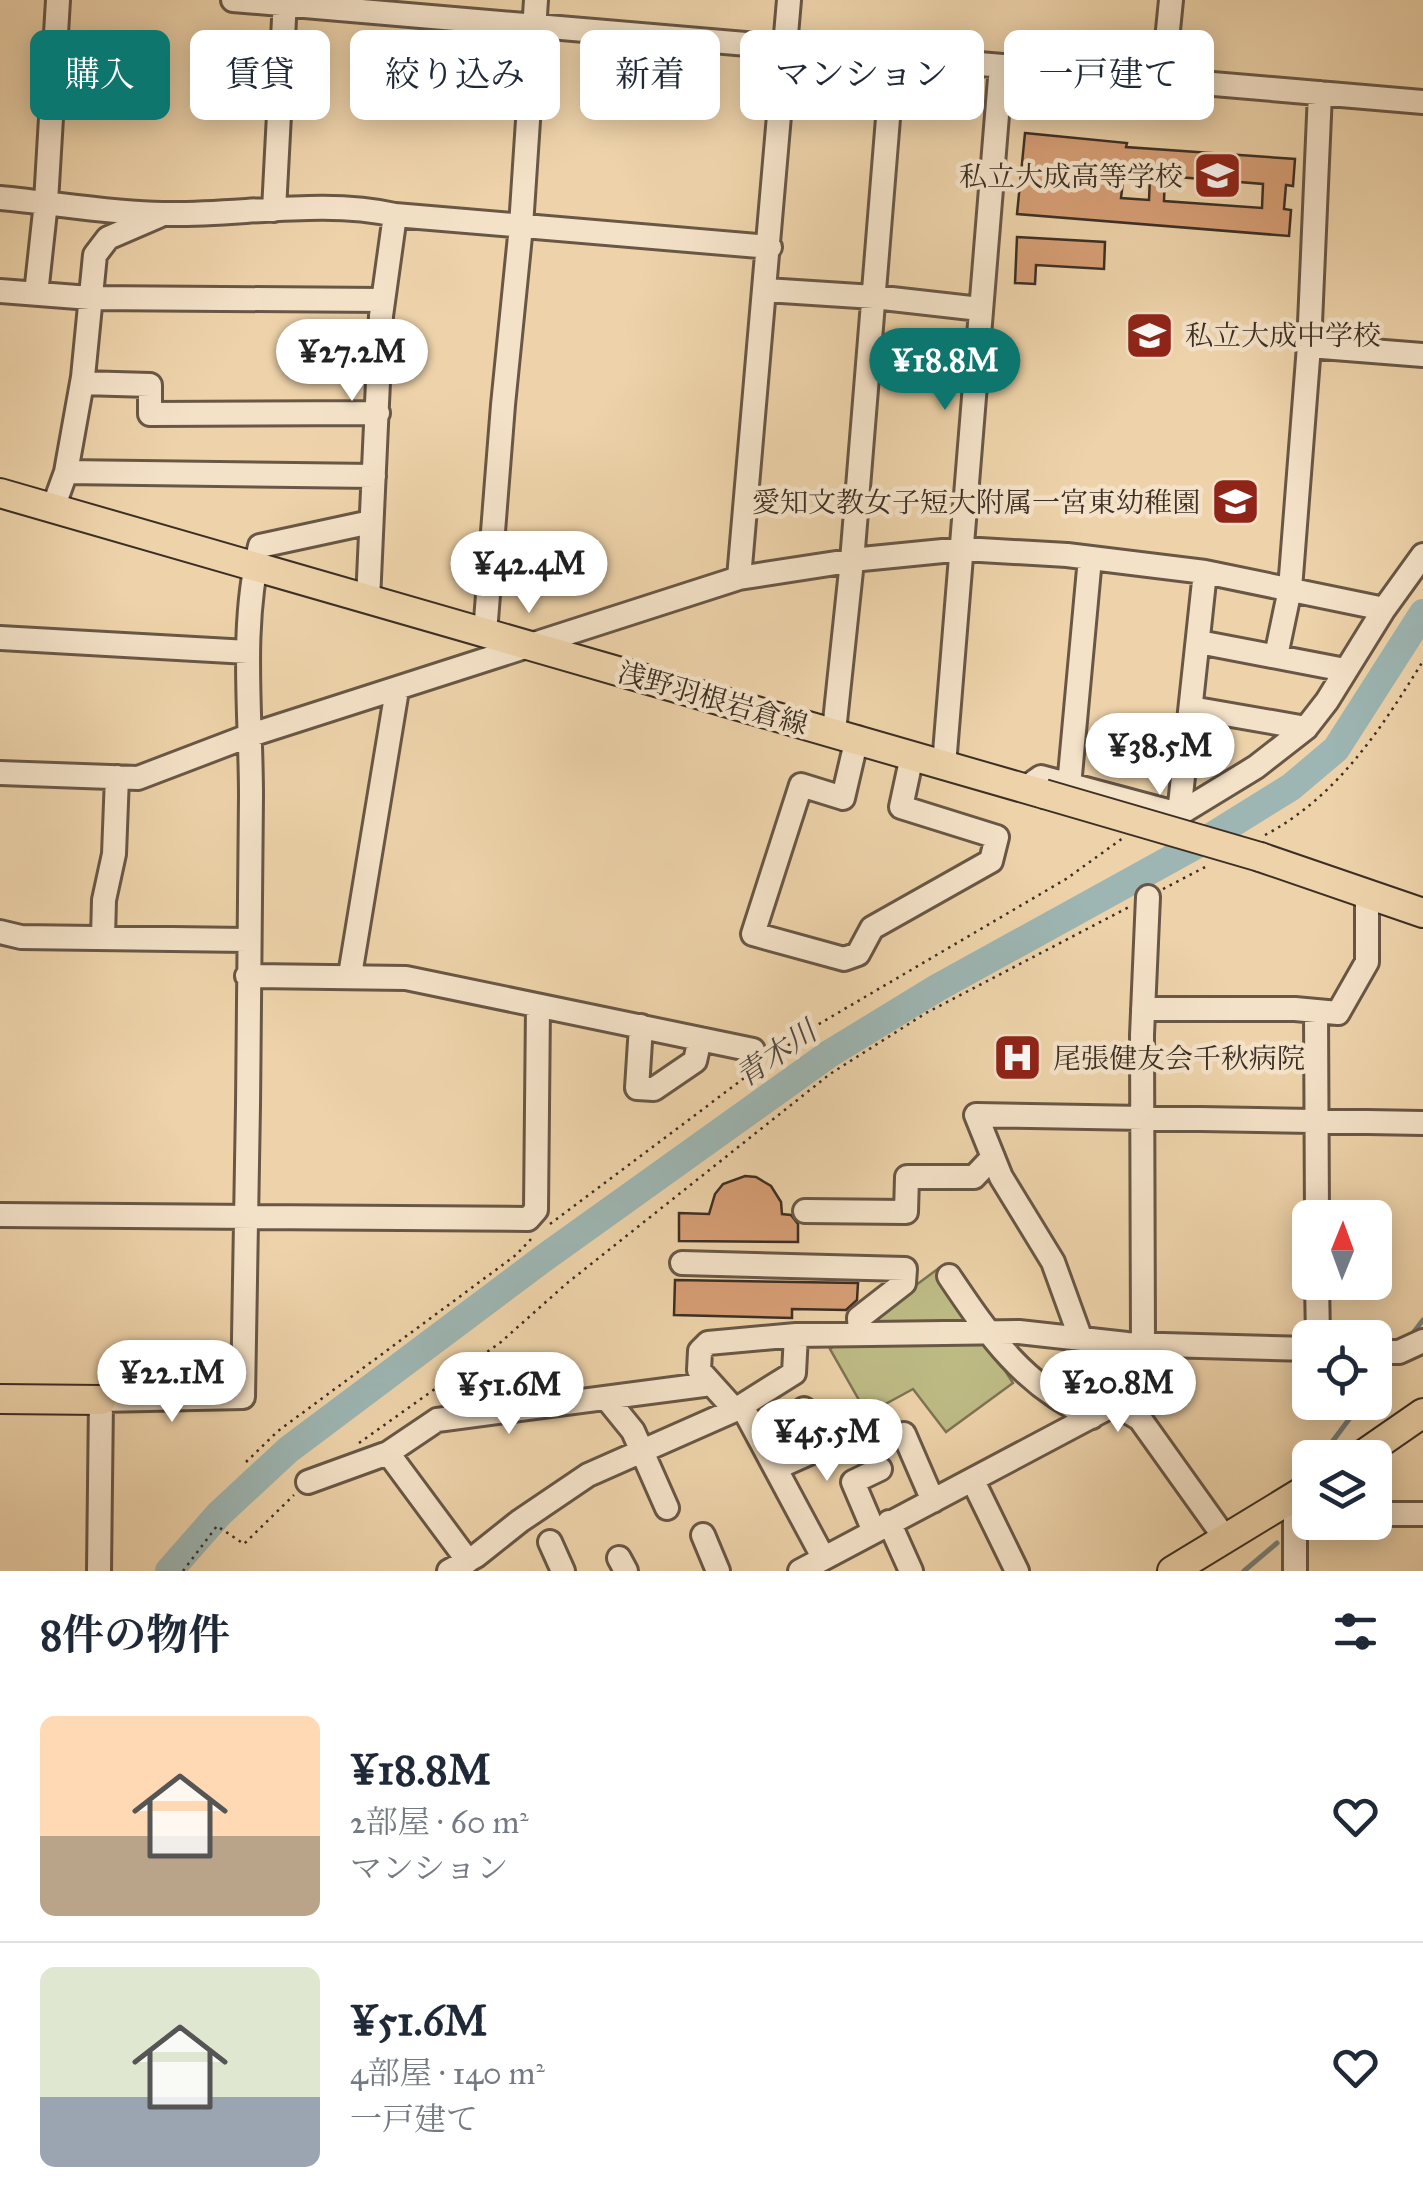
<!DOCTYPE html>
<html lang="ja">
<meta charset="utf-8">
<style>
body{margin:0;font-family:"IM FELL Great Primer","Noto Serif JP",serif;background:#f6f6f7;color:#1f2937;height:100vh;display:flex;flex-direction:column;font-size:38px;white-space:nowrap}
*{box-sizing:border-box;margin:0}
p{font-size:32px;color:#747a83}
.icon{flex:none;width:55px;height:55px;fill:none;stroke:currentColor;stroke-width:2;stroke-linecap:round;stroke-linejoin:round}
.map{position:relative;height:1571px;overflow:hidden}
.drawer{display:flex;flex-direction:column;background:#fff;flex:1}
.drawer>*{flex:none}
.top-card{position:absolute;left:30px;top:30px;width:1365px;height:90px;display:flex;gap:20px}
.needle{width:65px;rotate:1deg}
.controls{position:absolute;left:1292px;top:1200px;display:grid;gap:20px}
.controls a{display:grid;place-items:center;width:100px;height:100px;border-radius:15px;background:#fff;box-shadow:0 5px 25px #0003;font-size:50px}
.price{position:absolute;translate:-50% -85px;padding:0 22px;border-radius:35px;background:#fff;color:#222;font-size:32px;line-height:65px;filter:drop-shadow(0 2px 5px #0008)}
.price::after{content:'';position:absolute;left:50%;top:60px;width:30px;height:22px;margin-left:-15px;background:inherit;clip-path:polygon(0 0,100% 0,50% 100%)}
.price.active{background:#0f766e;color:#fff}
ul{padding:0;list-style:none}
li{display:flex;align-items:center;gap:30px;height:250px;padding:0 40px}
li+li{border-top:2px solid #e0e1e3}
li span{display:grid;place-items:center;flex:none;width:280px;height:200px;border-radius:15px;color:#555}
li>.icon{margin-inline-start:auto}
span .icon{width:120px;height:120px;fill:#fffc;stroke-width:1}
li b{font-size:42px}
h2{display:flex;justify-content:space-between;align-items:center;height:120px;padding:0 40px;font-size:42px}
.chip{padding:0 35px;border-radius:15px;background:#fff;box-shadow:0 5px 25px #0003;font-size:35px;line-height:90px}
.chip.active{background:#0f766e;color:#fff}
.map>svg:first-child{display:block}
.green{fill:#bebb85;stroke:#7c7454;stroke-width:2.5}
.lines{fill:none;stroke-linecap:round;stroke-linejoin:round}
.stream{stroke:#76807a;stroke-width:5}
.river{stroke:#9db6b3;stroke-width:28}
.building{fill:#d79e75;stroke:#3b2e24;stroke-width:2.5;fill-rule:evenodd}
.minor-casing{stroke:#685746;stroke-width:28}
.major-casing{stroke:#3b2e24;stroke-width:32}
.path{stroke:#3b2e24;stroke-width:2.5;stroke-dasharray:2.5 5;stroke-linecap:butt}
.minor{stroke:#f4e2c8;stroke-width:22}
.major{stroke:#eed3aa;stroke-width:28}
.major-bridge-casing{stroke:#3b2e24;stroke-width:32;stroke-linecap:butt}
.major-bridge{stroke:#eed3aa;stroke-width:28}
.labels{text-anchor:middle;stroke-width:9;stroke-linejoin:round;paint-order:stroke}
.poi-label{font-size:28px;fill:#3b2e24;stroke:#f4e2c8;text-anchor:end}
.street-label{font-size:28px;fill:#3b2e24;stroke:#f4e2c8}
.water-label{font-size:30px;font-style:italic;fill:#4f4941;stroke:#f4e2c8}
</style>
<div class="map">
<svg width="1423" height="1571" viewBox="0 0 1423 1571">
<rect width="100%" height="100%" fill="#eed3aa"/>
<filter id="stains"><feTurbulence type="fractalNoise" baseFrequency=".002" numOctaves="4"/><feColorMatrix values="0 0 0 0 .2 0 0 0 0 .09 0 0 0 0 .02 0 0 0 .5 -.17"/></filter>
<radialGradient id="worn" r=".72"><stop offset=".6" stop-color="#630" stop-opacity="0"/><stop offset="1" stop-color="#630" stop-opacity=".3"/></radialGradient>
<path class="green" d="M939,1268L1013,1383L946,1432L913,1389L867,1414L830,1349Z"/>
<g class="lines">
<path class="stream" d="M1410,1337L1423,1320
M1375,1384L1394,1358
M1320,1458L1362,1402
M1244,1571L1277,1543"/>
<path class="river" d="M169,1571L219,1514L288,1450L544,1258L829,1054L937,988L1209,838L1291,787L1336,749L1423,613"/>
</g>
<path class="building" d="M1041,90L1125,95L1123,118L1040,113Z
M1025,133L1127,143L1126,147L1295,159L1293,186L1286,185L1284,209L1291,210L1289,236L1017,214ZM1124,173L1150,176L1149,200L1121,198ZM1165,176L1263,184L1262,208L1164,201Z
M1017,237L1105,242L1104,269L1036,265L1035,284L1015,283Z
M745,1176L756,1177L771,1186L781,1202L782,1214L791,1215L798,1224V1242L679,1241V1213L709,1214L715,1194L723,1184Z
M675,1280L858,1283L857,1300L846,1310L792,1309V1318L674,1315Z"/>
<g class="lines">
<defs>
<path id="minor" d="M233,0L1423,102
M1163,80L1171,0
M0,198C54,203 109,213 163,214C236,216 324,198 395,215L770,247
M274,210L285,0
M766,290L874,297L980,309
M0,291L90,298L383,300
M36,294L46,202L58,0
M1309,346L1423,355
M82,383L150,385V414L378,413
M66,472L374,476
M53,508L66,472L83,377L95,255L108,238L159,216
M739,578L789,0
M368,600L381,316L395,215
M485,633L503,405L521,226L536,0
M0,638L248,652
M1199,642L1345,670
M1276,656L1290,589L1309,346L1320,93
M1191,708L1306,728
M834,731L852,561L893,57
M857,738L843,798L801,785L753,934L844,959L858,954L872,928L991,861L997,837L901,807L912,756
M944,765L1001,66
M0,773L138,778L248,736L739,578L862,559L963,549L1067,555L1205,572L1384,609
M1069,786L1090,558
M1024,789L1041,777L1179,814L1256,767L1306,728L1327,701L1384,609L1423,555
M1179,814L1205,572
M0,932L21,937L247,940
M103,937L104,900L114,854L117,777
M350,975L397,690
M247,976L406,978L753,1050
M1143,1009H1295L1338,1013L1367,962V892
M1316,1011L1317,1218
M641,1026L637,1088L654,1089L695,1061L700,1039
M805,1211L906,1212L907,1177H974L993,1157
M0,1215L528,1219L536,1210L538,1006
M682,1263L905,1269L904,1283L859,1318L860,1334
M949,1276C990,1337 1023,1385 1092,1417
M1317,1282L1318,1338
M1375,1352H1399L1423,1341
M607,1399L633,1431L667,1508
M742,1406L823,1557
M735,1410L699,1370L700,1351L708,1343L796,1335L1019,1332L1127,1344L1310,1349
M1140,1419L1143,1345L1142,1035L1148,897
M904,1434L933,1501
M388,1453L468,1561
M776,1468L823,1447L804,1409
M973,1481L1017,1571
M308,1482L388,1453L437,1420L711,1384
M1288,1501L1295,1514V1571
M1375,1514H1423
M889,1522L911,1571
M873,1529L853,1482L880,1469
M703,1535L718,1571
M1225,1538L1140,1419L1115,1404L1082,1342L1053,1262L1001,1177L976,1115L1423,1123
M550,1542L563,1571
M619,1558L626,1571
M99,1571L101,1400L243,1397C247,1197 250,996 251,796C251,713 240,627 260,546L371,522
M449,1571L476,1556L520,1521L588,1475L735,1410L794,1373L796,1335
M800,1571L1115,1404"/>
<path id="major" d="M0,493L1044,794
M1260,857L1423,913
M0,1399L101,1400
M1358,1458L1423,1413
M1172,1571L1310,1487"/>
</defs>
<use href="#minor" class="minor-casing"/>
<use href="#major" class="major-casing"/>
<path class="path" d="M1265,835C1337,797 1381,729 1423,661
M1163,889L1209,865
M770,1059L807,1031L1066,879L1123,838
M550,1224L755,1070
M359,1443L501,1342L566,1284L830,1074L926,1013L1129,907
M246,1462L278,1431L516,1255L532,1238
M183,1571L217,1526L244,1544L294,1495"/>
<use href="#minor" class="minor"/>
<use href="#major" class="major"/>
<defs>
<path id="major-bridge" d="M1044,794L1260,857"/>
</defs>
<use href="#major-bridge" class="major-bridge-casing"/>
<use href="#major-bridge" class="major-bridge"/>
</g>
<defs>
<symbol id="school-square" viewBox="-11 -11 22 22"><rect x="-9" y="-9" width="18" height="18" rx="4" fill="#8f2418" stroke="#f4e2c8"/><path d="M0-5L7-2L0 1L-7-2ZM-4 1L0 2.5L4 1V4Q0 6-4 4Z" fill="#fff"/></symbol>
<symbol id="hospital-square" viewBox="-11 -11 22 22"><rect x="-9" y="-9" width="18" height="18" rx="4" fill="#8f2418" stroke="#f4e2c8"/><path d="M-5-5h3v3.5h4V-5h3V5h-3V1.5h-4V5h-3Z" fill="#fff"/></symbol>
</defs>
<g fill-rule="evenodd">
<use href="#school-square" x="1190" y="148" width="55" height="55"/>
<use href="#school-square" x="1122" y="308" width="55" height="55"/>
<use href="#school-square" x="1208" y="474" width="55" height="55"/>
<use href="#hospital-square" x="990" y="1030" width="55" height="55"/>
</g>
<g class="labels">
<g class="poi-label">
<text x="1183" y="186">私立大成高等学校</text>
<text x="1185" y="345" text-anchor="start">私立大成中学校</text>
<text x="1200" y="512">愛知文教女子短大附属一宮東幼稚園</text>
<text x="1053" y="1068" text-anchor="start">尾張健友会千秋病院</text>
</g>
<g class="street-label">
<text transform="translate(713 698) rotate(16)" y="10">浅野羽根岩倉線</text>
</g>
<g class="water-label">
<text transform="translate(776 1054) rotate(-35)" y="10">青木川</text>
</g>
</g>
<rect width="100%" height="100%" filter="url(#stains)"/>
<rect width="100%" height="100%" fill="url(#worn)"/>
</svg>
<div class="controls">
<a><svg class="needle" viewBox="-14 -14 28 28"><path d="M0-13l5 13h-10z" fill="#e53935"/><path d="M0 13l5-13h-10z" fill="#747a83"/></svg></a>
<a><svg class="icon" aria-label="locate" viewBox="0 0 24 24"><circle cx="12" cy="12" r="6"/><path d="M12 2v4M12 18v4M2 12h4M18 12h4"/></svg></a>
<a><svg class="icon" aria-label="layers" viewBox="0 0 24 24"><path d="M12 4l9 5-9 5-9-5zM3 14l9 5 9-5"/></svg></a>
</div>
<b class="price" style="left:352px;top:404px">¥27.2M</b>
<b class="price active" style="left:945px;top:413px">¥18.8M</b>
<b class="price" style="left:529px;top:616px">¥42.4M</b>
<b class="price" style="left:1160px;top:798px">¥38.5M</b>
<b class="price" style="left:172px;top:1425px">¥22.1M</b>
<b class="price" style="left:1118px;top:1435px">¥20.8M</b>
<b class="price" style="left:509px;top:1437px">¥51.6M</b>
<b class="price" style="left:827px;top:1484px">¥45.5M</b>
<div class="top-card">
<a class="chip active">購入</a>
<a class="chip">賃貸</a>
<a class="chip">絞り込み</a>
<a class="chip">新着</a>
<a class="chip">マンション</a>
<a class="chip">一戸建て</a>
</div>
</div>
<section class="drawer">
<h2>8件の物件<svg class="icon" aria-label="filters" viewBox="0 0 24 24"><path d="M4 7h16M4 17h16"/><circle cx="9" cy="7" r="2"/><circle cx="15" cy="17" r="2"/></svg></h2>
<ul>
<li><span style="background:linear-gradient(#ffd9b3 60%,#b9a48a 0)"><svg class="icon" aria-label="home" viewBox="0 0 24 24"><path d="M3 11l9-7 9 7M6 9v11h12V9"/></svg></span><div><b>¥18.8M</b><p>2部屋 · 60 m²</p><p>マンション</p></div><svg class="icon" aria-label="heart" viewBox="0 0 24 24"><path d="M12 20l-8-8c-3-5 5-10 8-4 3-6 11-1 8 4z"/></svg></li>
<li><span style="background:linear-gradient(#dfe7d0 65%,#9aa5b1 0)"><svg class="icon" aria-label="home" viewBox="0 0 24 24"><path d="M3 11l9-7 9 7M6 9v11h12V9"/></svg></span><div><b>¥51.6M</b><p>4部屋 · 140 m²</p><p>一戸建て</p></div><svg class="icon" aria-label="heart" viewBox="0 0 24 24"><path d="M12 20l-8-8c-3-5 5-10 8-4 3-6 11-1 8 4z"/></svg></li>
</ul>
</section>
